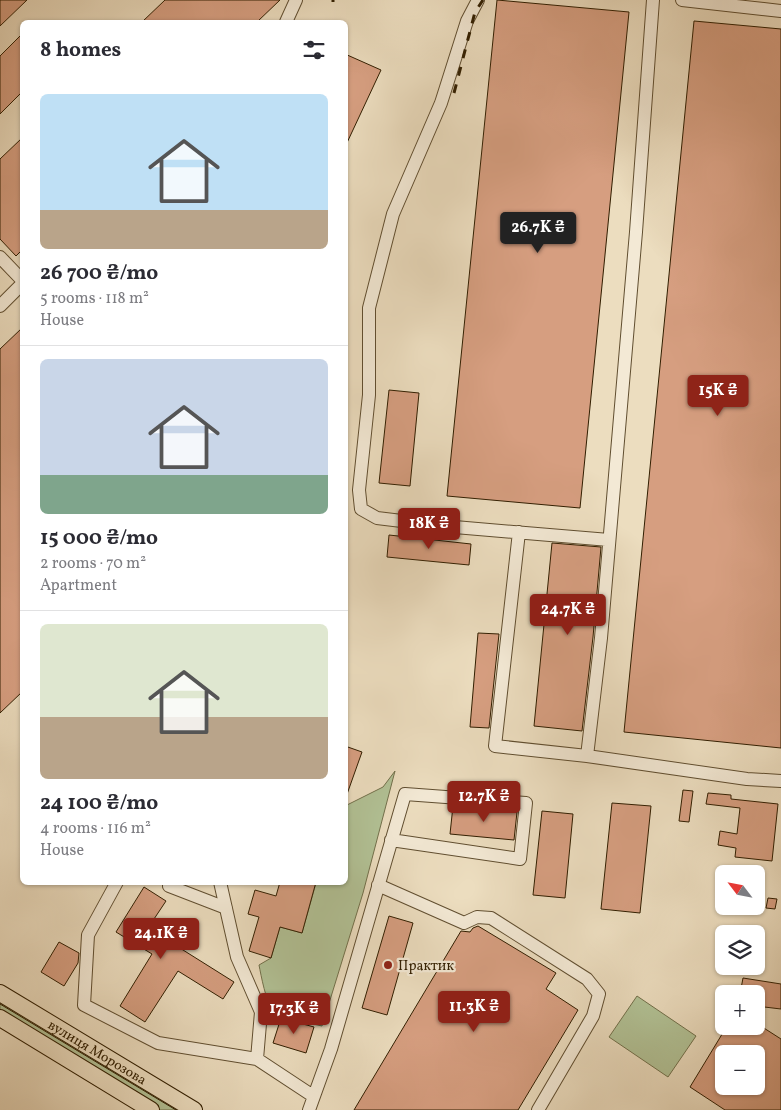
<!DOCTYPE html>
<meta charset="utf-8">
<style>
body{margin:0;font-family:Vollkorn,serif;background:#f7f7f7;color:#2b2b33;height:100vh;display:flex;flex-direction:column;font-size:19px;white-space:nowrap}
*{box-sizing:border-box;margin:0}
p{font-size:16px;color:#7c7c81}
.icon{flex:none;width:28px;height:28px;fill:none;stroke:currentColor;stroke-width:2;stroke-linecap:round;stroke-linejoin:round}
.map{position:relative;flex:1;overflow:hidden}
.panel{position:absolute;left:20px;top:20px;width:328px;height:865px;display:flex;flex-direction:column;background:#fff;border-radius:8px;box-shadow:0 1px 4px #0004}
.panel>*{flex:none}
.needle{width:32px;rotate:302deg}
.tools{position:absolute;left:715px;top:865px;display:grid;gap:10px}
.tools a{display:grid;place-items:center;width:50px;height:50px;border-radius:8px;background:#fff;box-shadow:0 1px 4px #0004;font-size:25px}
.price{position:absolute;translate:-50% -42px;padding:0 11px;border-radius:5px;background:#8f2418;color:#fff;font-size:16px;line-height:32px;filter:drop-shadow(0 1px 2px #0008)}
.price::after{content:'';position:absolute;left:50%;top:30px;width:15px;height:11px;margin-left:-8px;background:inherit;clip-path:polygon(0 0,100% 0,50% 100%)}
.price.current{background:#222;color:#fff}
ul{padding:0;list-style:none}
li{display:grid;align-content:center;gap:10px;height:265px;padding:0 20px}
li+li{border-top:1px solid #e1e1e2}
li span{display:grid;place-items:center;height:155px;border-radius:8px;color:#555}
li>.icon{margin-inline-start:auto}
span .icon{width:90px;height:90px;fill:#fffc;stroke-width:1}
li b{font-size:21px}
h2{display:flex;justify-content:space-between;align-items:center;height:60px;padding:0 20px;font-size:21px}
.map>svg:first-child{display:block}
.green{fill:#b2c296;stroke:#72704b}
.building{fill:#d69e80;stroke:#311e00;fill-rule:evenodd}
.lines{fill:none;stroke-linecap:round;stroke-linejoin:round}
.minor-casing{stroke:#604e30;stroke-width:14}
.major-casing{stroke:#311e00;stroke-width:18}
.minor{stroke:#f3e9d5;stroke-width:12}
.major{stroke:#ecddbf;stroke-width:16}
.tram{stroke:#311e00;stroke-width:1}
.rail{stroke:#311e00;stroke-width:3;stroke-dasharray:9 9;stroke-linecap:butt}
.poi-dot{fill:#8f2418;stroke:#f3e9d5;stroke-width:2}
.labels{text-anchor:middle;stroke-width:4.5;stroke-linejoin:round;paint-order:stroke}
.poi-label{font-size:14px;fill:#311e00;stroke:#f3e9d5;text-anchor:start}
.street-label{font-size:14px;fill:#311e00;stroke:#f3e9d5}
</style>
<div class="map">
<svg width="781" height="1110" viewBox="0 0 781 1110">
<rect width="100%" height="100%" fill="#ecddbf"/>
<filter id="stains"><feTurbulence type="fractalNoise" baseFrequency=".004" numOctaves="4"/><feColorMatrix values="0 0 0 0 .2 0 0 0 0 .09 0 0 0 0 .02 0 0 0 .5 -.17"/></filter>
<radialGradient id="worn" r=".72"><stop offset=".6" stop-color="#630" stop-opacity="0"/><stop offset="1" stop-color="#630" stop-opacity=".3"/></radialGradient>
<path class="green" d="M395,771L363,893L322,1026C306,1022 285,1021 273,1010C266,1003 261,975 259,965L271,958L280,927L302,933L316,883L345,882V806L383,787Z
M637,996L696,1036L668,1077L609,1037Z
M0,1000L181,1110H158L0,1013Z"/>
<path class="building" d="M0,0H27L0,26Z
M165,0H280L257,22H142Z
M497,0L629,12L580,508L447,496Z
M694,21L781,29V748L624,732Z
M22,34V92L0,114V56Z
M345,54L381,70L345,147Z
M22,138V250L16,256L0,239V159Z
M22,328V692L0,713V349Z
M389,390L419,393L410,486L379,483Z
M389,535L471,544L469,565L387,557Z
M552,543L601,547L593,637L582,731L534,726Z
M478,633L499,634L489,728L470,727Z
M345,746L362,752L346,797H345Z
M683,790L693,791L689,822L679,821Z
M708,793L731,795V799L778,804L772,861L735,857L736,848L718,845L720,831L737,834L740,808L706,804Z
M612,803L651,806L640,913L601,909Z
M453,806L517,812L514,840L450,834Z
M542,811L573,814L565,898L533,895Z
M280,882H316L302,933L280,927L271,958L249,951L259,917L248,914L255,890L276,896Z
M144,887L166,901L148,928L234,982L223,999L178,971L145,1022L120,1006L152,954L116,932Z
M768,898L777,899L775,909L766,908Z
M389,916L413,923L387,1015L362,1008Z
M478,926L556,973L546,989L578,1010L518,1110H354L461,931L470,932L473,928Z
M59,942L79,953L78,963L64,986L41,972Z
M743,978L781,984V1009L756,1006V994H740Z
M281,1018L314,1027L306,1053L273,1043Z
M756,1023L781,1039V1110H725L690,1087L727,1026H756ZM724,1054H756V1086H724Z"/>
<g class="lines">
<defs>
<path id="minor" d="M478,0L467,21L441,103L393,214L369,308V395L359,490L361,509L377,518L443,526L609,540
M682,0L781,11
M286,22L296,0
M0,257L22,280
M0,306L22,284
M519,532L495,746L587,756L747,779L781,781
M587,756L601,638L636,232L653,0
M117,882L88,935L84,1005L158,1043L257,1059L313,1096
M220,882L237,957L261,1012L257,1059
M378,885L464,923L477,917L491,918L587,979L599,994L593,1016L538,1110
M169,886L226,908
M309,1110L331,1049L405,794L526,803L520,859L391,840"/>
<g id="major">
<path id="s1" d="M0,993L194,1110"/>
<path d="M0,1018L151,1110"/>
</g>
</defs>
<use href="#minor" class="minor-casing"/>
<use href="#major" class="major-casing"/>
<use href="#minor" class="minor"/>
<use href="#major" class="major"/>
<path class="tram" d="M0,1004L176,1110"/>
<path class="rail" d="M333,2V0
M454,93L475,12L483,0"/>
</g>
<circle class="poi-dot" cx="388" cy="965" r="5"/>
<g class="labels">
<g class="poi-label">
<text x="398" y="970">Практик</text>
</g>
<g class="street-label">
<text dy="5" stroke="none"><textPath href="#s1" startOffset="114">вулиця Морозова</textPath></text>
</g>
</g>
<rect width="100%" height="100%" filter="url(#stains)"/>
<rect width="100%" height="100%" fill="url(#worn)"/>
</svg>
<div class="tools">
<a><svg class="needle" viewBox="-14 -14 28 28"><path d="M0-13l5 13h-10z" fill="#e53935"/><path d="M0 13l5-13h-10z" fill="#7c7c81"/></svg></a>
<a><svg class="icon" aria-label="layers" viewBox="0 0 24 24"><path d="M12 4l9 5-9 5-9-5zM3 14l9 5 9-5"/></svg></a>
<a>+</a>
<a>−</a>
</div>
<b class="price current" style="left:538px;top:254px">26.7K ₴</b>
<b class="price" style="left:718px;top:417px">15K ₴</b>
<b class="price" style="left:429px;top:550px">18K ₴</b>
<b class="price" style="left:568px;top:636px">24.7K ₴</b>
<b class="price" style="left:484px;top:823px">12.7K ₴</b>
<b class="price" style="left:161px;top:960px">24.1K ₴</b>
<b class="price" style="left:474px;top:1033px">11.3K ₴</b>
<b class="price" style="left:294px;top:1035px">17.3K ₴</b>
<section class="panel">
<h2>8 homes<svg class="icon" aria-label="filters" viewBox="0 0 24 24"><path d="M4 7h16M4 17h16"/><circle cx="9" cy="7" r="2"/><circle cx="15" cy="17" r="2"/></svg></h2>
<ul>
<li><span style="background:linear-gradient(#bfe0f5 75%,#b9a48a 0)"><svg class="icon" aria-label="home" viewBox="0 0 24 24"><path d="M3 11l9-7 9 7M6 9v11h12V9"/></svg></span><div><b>26 700 ₴/mo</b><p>5 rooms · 118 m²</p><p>House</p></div></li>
<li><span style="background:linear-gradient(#c9d6e8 75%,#7fa58c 0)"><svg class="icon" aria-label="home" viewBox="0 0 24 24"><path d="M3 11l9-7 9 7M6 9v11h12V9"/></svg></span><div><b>15 000 ₴/mo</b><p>2 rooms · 70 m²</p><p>Apartment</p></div></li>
<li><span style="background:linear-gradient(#dfe7d0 60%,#b9a48a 0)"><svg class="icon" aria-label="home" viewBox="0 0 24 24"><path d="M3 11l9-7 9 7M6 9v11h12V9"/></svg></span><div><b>24 100 ₴/mo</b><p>4 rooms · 116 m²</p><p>House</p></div></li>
</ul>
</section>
</div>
